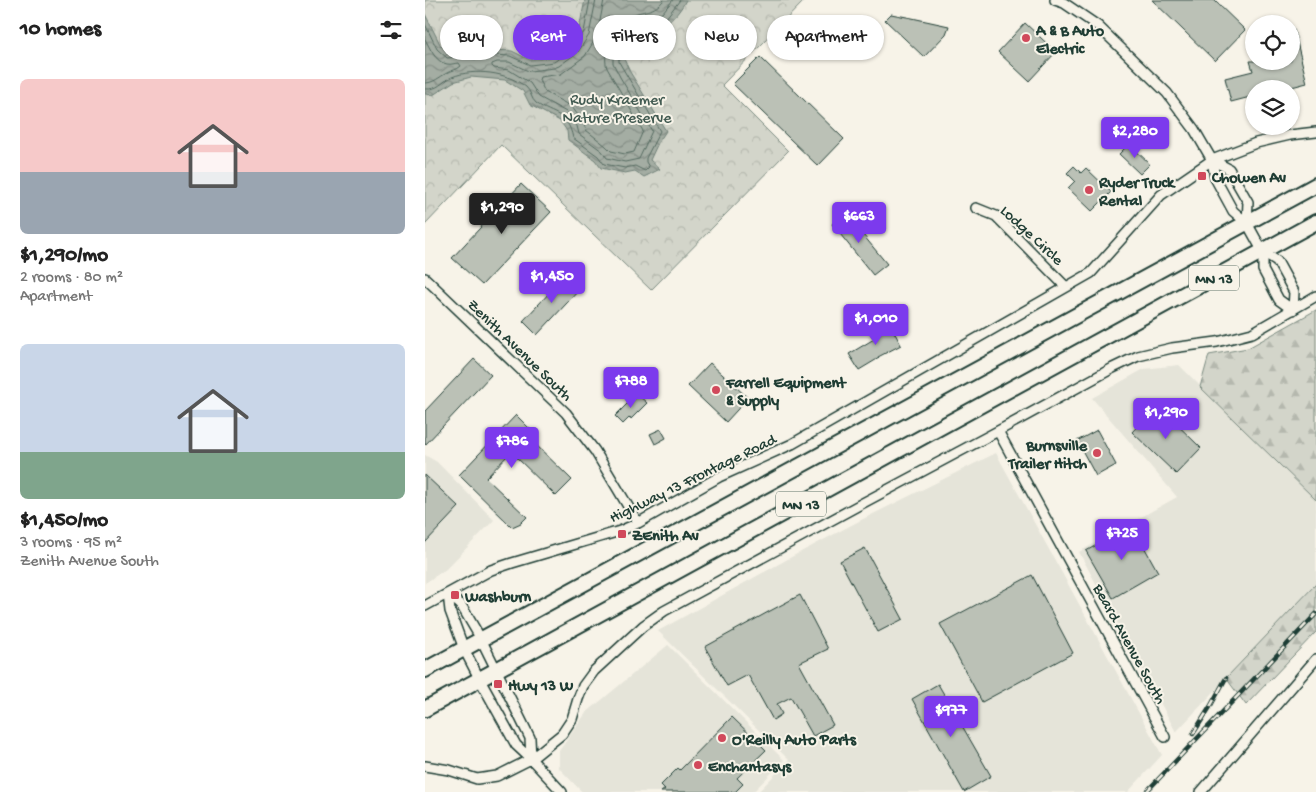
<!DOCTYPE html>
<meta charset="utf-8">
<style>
body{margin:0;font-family:"Gochi Hand",sans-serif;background:#f6f6f6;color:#222;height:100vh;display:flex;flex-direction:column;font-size:19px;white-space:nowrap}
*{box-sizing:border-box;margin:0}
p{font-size:16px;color:#767676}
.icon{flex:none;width:28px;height:28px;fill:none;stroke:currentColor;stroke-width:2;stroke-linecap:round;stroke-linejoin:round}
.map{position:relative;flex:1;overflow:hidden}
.drawer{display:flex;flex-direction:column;background:#fff;width:425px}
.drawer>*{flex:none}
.banner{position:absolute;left:15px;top:15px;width:475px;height:45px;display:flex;gap:10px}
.tools{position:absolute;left:820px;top:15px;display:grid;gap:10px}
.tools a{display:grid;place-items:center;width:55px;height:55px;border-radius:50%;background:#fff;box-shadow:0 1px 4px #0004;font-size:25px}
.price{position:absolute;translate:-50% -42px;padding:0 11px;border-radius:5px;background:#7c3aed;color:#fff;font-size:16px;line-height:32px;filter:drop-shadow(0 1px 2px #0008)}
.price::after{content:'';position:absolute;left:50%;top:30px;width:15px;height:11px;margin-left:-8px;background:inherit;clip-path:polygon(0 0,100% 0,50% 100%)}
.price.current{background:#222;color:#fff}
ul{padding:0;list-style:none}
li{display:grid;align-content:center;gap:10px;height:265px;padding:0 20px}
li span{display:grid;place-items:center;height:155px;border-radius:8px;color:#555}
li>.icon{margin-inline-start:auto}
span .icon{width:90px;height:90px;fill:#fffc;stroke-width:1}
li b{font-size:21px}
h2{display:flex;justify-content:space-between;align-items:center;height:60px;padding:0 20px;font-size:21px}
.pill{padding:0 18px;border-radius:22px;background:#fff;box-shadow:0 1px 4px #0004;font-size:18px;line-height:45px}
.pill.current{background:#7c3aed;color:#fff}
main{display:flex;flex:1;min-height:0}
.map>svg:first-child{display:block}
.built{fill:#e5e4d9}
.forest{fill:url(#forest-firs);stroke:#79897f}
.park{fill:url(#park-crowns);stroke:#79897f}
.water{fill:url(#water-waves);stroke:#6f8077}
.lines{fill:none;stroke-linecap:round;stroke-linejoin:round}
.shore{stroke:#546a60;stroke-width:1}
.building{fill:#bbc1b6;stroke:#1f3d34}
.minor-casing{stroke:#1f3d34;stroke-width:12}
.highway-casing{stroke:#1f3d34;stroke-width:18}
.minor{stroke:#f7f3e8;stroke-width:9}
.highway{stroke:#f7f3e8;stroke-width:14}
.rail-casing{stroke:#1f3d34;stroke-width:4.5}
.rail{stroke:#f7f3e8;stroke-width:2.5;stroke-dasharray:8;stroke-linecap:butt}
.poi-dot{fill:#d1495b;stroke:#f7f3e8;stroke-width:2}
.labels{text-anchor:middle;stroke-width:4;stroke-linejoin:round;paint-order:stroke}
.shield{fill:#f7f3e8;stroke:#60746a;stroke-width:1}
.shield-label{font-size:15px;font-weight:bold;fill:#1f3d34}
.poi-label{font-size:16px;font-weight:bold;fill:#1f3d34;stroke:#f7f3e8;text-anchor:start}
.park-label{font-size:16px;fill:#435b52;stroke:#f7f3e8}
.street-label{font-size:16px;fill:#1f3d34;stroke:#f7f3e8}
</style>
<main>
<section class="drawer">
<h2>10 homes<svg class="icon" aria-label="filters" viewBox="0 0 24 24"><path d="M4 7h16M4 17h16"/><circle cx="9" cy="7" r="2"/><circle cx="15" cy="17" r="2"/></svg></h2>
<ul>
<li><span style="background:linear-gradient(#f6c9c9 60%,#9aa5b1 0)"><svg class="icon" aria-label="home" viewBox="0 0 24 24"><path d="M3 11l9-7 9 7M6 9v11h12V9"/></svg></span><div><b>$1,290/mo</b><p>2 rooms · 80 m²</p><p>Apartment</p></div></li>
<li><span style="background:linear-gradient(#c9d6e8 70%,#7fa58c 0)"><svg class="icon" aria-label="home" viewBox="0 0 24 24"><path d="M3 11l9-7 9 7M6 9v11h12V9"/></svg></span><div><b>$1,450/mo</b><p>3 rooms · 95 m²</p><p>Zenith Avenue South</p></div></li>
</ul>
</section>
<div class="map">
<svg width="891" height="792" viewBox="0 0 891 792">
<defs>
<pattern id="forest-firs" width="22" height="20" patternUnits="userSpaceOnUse" patternTransform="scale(1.25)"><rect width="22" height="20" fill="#d3d5ca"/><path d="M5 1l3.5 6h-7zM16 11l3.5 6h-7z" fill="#b5b8ae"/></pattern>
<pattern id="park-crowns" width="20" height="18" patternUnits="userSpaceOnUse" patternTransform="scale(1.25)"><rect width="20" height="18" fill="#d3d5ca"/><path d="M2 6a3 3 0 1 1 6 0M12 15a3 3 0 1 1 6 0" fill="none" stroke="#b5b8ae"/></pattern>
<pattern id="water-waves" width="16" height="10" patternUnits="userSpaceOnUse" patternTransform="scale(1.25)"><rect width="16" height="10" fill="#a4ada3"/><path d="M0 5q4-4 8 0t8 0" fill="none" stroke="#858e86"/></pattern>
</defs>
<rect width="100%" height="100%" fill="#f7f3e8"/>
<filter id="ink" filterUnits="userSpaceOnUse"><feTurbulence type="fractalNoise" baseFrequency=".02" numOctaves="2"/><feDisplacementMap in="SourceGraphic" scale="10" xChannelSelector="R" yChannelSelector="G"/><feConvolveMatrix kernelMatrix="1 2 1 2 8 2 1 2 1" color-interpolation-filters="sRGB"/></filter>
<g filter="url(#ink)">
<path class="built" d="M754,365L891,500V584L751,732L654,552L752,497L667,398L719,369Z
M571,453L737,755L703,792H333L364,760L233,631L370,555L436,520Z
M0,455L12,462L69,520L21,569L0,583Z
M243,645L359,760L328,792H157L134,768V751L161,713Z"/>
<path class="forest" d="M891,310V500L775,387L784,355L823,348Z
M891,584V632L821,705L801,678Z"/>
<path class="park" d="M0,0H380L297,85L363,151L226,290L76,145L0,225Z"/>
<path class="water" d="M160,0H261C254,13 245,24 230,28C225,29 218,30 214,32C205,38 202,50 199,59L205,72L241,131L233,143L225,160L235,169L219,177L210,171L200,173L176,168L170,160L143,140L142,131L135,121L105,105L98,91L80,80L46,77L28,82L8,95L0,94V14L16,46L24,53L32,52L59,55L69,50L87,51L105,60L127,57L146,44L154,29Z"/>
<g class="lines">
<path class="shore" d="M171,0L164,35L153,52L134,66L129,68L105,71L101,70L84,62H72L67,64V66L69,68L84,70L105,83L114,97L143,113L152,126L154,134L177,151L182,158L200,162L214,159L227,131L195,77L188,63V57L194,38L206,24L210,21L231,16L237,13L248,0
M179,0L172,36L160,56L136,74L115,77L114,80L120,92L147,107L158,122L161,130L181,146L186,151L200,154L209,152L218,131L182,68C176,51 191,21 207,15C221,9 228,13 239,0
M0,24L12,49L22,58L33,57L59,60L70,55L85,56L105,65L129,62L149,48L159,32L165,0
M0,39C5,48 10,62 22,64C26,65 30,63 34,63L36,66C32,70 27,70 22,73C14,77 9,83 0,83
M0,89C14,90 16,82 27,77C49,68 82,72 101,87C106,91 106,99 111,103C129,116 142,111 148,138L173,156L179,164L200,168L210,166L220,171L224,167L221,162V158L235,131L201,74L194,62V58L200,41L210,29L233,22L241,18L255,0"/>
</g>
<path class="building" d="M727,0H789L820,30L790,61Z
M466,14L487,18L524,26L521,34L499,57L460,20Z
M600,23L631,52L604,81L573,52Z
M869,30L882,83L859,89H829V96L806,102L800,78L828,71L825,61H866V31Z
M335,57L419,139L393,166L308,84Z
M704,144L725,164L715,174L694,154Z
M649,166L656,173L661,168L686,192L667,211L643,188L650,181L642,173Z
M96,184L126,212L57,285L27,258Z
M420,213L462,264L448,275L407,224Z
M142,274L156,288L112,335L98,321Z
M464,322L476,345L453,357L454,358L434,370L424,354L449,339L445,332Z
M49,359L66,375L0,445V411Z
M285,363L323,398L301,422L263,386Z
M212,394L222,403L206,419L205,417L198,424L190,416Z
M732,405L776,448L751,474L707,432Z
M91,415L107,431L102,436L147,480L131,496L86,452L61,478L102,517L96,523L87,527L34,475Z
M236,429L241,438L230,444L225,434Z
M672,430L691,465L671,476L652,441Z
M0,475L34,507L0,543Z
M707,525L733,572L688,598L661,551Z
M440,548L478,619L453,632L415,561Z
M607,575L648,653L557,702L515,624Z
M375,595L403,649L374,663L408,725L388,736L366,697L352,704L357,714L348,720L323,675L302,686L280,647L345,611Z
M513,684L566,776L539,792L487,699Z
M307,717L341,750L312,778L318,784L310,792H236L240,789L236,785L253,768L255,770Z"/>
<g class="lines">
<defs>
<path id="minor" d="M630,0L639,3L673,26L742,93L769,129L787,160L790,178L808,211L822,223L838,252V270L854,300L868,310
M787,160L804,169L823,202L822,223
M551,208L571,216L641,287
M838,252L852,261L869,292L868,310
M0,278L141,413L170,451L213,523
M573,431L740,737
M23,594L25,611L39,649L55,680L91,745L106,759L137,792
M23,594L36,605L56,639L105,738L106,759
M0,606L66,570L87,563L195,531L213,523L294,477L367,444L666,273L736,195L787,160L831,143L865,135L891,132
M0,766L24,770L52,779L72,776L106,759L137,734L147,719L153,699L158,686L169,671L218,626L239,611L436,504L573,431L688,368L713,356L747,348L792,342L827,333L891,296
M776,792L891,659"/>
<path id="highway" d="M0,670L891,185
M0,709L891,222"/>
</defs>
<use href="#minor" class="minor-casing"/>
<use href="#highway" class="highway-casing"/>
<use href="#minor" class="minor"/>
<use href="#highway" class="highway"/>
<defs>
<path id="rail" d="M768,734L785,707L801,678
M721,792L891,614"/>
</defs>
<use href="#rail" class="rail-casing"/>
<use href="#rail" class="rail"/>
</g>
</g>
<g class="poi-dot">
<circle cx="601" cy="38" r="5"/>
<rect x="772" y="171" width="10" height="10" rx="2.5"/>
<circle cx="664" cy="190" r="5"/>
<circle cx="291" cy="390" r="5"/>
<circle cx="672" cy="453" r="5"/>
<rect x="192" y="529" width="10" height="10" rx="2.5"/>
<rect x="25" y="590" width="10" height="10" rx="2.5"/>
<rect x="68" y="679" width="10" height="10" rx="2.5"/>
<circle cx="297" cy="738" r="5"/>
<circle cx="273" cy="765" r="5"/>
</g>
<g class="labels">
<g class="shield">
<rect x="764" y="265.5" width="50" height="25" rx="4"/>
<rect x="351" y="491.5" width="50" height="25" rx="4"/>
</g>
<g class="shield-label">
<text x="789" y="283">MN 13</text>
<text x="376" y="509">MN 13</text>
</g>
<g class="poi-label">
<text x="611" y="35">A &amp; B Auto<tspan x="611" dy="18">Electric</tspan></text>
<text x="787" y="182">Chowen Av</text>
<text x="674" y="187">Ryder Truck<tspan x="674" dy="18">Rental</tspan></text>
<text x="301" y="387">Farrell Equipment<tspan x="301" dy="18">&amp; Supply</tspan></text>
<text x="662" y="450" text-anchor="end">Burnsville<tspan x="662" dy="18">Trailer Hitch</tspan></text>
<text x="207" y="540">ZEnith Av</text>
<text x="40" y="601">Washburn</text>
<text x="83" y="690">Hwy 13 W</text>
<text x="307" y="744">O'Reilly Auto Parts</text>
<text x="283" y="771">Enchantasys</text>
</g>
<g class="park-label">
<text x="192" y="104">Rudy Kraemer<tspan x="192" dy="18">Nature Preserve</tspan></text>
</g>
<g class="street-label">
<text transform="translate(608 234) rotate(43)" y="6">Lodge Circle</text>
<text transform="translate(96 349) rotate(44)" y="6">Zenith Avenue South</text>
<text transform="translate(267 477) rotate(-26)" y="6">Highway 13 Frontage Road</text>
<text transform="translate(706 643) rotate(61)" y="6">Beard Avenue South</text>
</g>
</g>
</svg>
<div class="tools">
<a><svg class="icon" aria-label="locate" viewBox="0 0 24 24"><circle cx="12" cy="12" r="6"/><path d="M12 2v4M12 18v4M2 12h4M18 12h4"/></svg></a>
<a><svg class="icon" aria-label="layers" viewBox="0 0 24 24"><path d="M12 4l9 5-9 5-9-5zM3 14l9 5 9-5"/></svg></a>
</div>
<b class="price" style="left:710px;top:159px">$2,280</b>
<b class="price current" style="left:77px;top:235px">$1,290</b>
<b class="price" style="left:434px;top:244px">$663</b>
<b class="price" style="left:127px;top:304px">$1,450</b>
<b class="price" style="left:451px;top:346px">$1,010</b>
<b class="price" style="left:206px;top:409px">$788</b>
<b class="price" style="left:741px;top:440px">$1,290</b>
<b class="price" style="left:87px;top:469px">$786</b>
<b class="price" style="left:697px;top:561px">$725</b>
<b class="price" style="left:526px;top:738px">$977</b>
<div class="banner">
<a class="pill">Buy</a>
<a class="pill current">Rent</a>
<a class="pill">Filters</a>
<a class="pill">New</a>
<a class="pill">Apartment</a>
</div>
</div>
</main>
